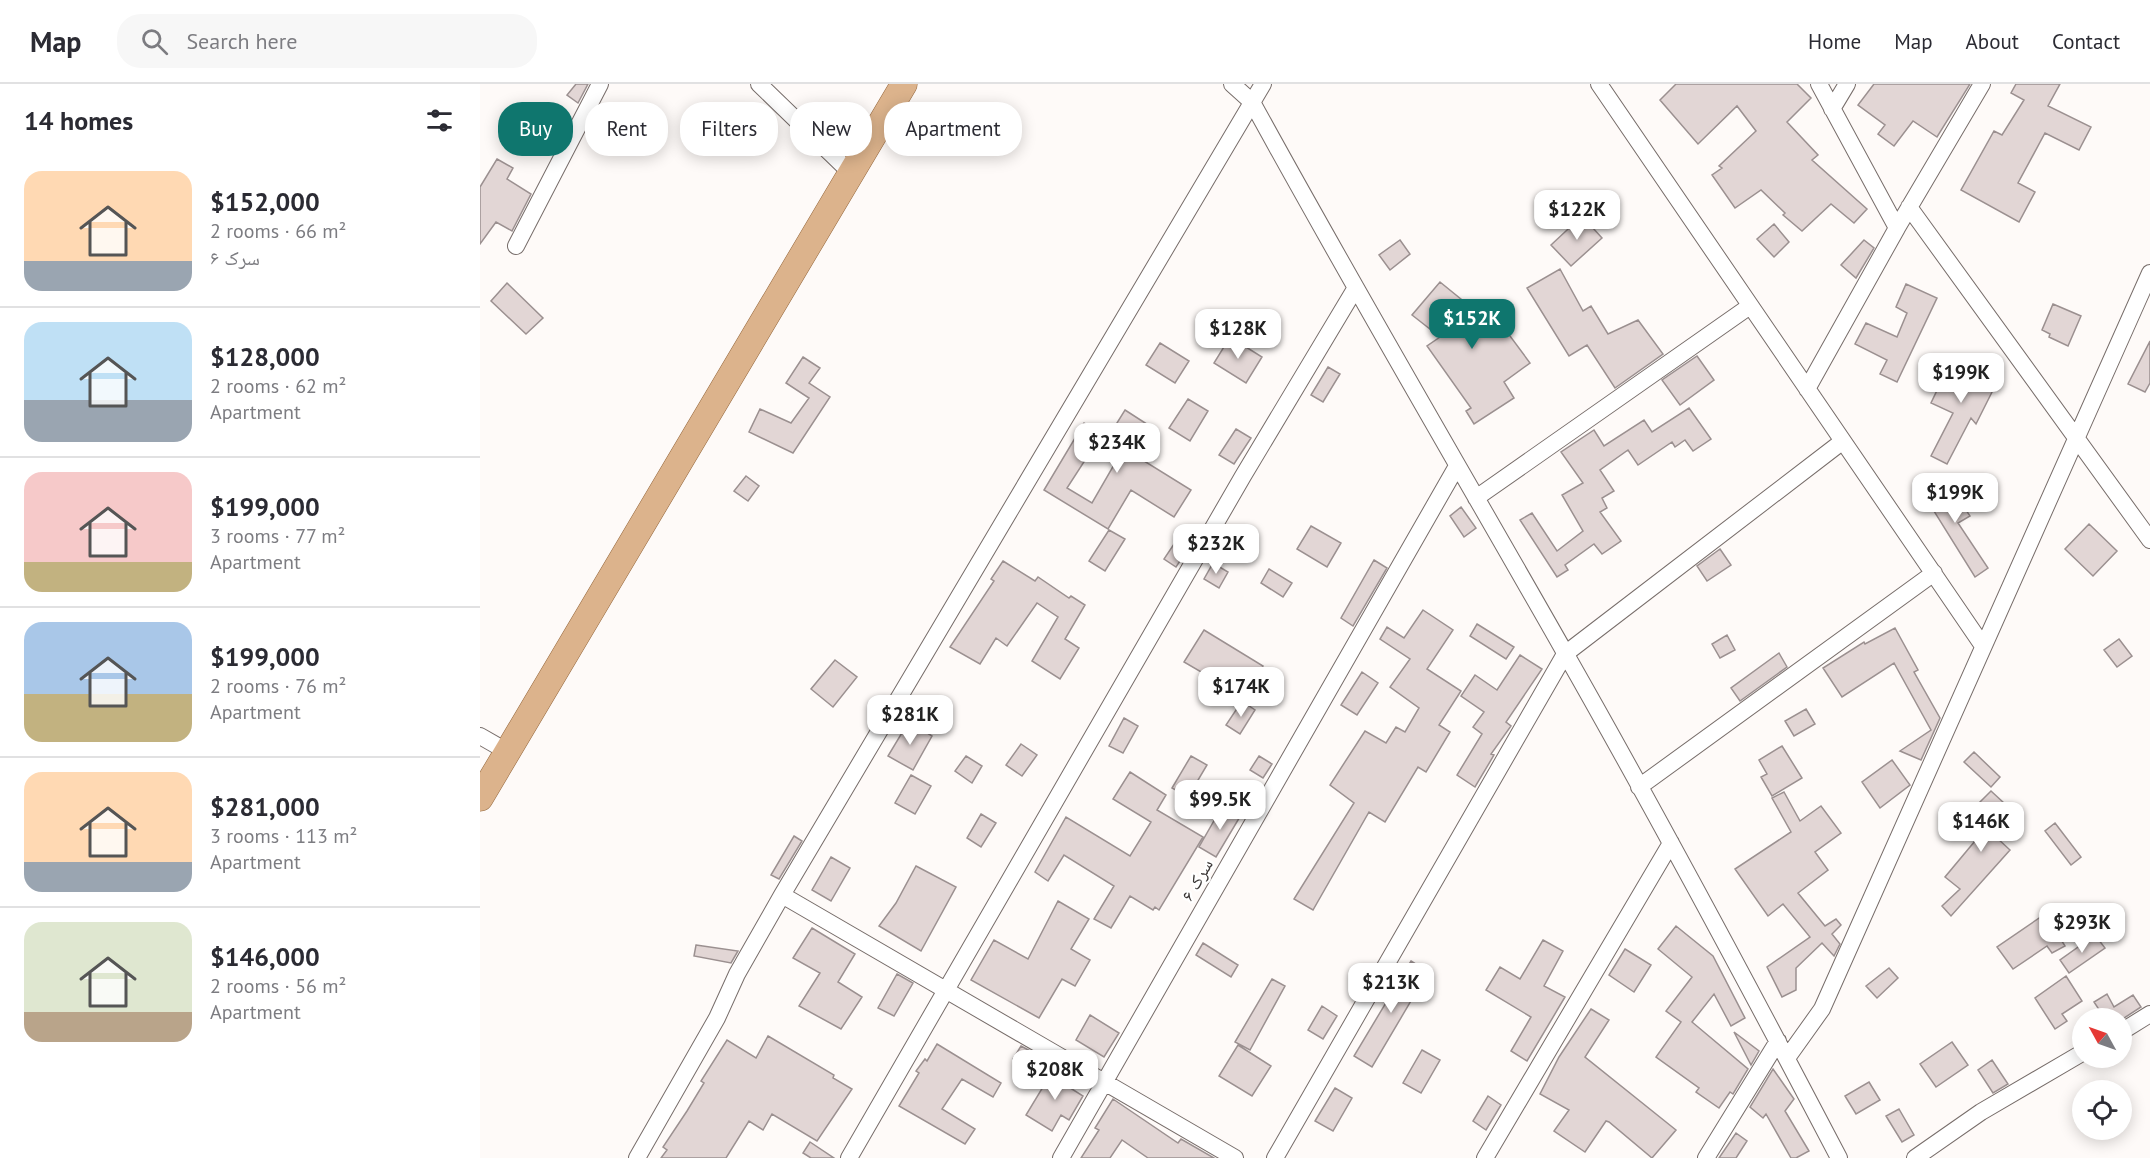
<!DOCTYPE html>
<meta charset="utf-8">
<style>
body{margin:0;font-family:"PT Sans","Noto Naskh Arabic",sans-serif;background:#f7f7f7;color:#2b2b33;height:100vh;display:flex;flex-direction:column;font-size:22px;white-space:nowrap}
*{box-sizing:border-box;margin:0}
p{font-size:20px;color:#7c7c81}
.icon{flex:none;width:33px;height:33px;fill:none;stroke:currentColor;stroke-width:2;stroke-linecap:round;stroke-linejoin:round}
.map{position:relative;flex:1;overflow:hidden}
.drawer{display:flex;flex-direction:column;background:#fff;width:480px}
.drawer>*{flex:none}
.top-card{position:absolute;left:18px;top:18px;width:570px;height:54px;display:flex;gap:12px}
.needle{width:39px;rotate:310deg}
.fabs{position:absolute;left:1592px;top:924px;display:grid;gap:12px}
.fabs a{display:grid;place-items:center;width:60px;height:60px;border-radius:50%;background:#fff;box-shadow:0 3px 15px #0003;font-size:30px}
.price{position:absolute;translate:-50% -51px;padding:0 14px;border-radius:12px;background:#fff;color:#222;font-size:20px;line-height:39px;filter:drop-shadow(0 2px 3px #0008)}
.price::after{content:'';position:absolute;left:50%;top:36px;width:18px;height:14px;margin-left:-9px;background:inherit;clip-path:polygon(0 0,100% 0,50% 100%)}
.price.active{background:#0f766e;color:#fff}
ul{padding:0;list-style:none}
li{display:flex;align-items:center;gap:18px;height:150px;padding:0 24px}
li+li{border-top:2px solid #e1e1e2}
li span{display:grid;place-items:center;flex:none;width:168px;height:120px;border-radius:18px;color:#555}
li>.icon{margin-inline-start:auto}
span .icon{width:72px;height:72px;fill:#fffc;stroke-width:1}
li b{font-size:26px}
h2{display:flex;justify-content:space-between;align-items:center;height:72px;padding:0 24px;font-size:26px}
.tag{padding:0 21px;border-radius:24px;background:#fff;box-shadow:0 3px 15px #0003;font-size:21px;line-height:54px}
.tag.active{background:#0f766e;color:#fff}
header{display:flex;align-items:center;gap:36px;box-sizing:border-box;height:84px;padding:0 30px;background:#fff;border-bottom:2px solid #e1e1e2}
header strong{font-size:28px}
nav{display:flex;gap:33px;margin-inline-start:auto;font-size:21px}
.search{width:420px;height:54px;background:#f7f7f7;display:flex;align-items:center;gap:15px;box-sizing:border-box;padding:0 21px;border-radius:24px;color:#7c7c81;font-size:22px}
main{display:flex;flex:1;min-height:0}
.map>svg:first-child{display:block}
.building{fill:#e2d6d5;stroke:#9b9090;stroke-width:1.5}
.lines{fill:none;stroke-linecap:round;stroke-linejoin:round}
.minor-casing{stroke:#776d6a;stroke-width:18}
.primary-casing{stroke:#94673c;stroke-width:27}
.minor{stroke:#fff;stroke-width:16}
.primary{stroke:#dcb38c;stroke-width:26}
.labels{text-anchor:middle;stroke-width:4.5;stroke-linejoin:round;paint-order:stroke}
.street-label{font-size:18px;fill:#3b3736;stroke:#fff}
</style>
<header>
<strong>Map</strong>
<div class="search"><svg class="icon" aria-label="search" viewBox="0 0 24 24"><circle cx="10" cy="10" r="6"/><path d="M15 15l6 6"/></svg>Search here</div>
<nav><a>Home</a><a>Map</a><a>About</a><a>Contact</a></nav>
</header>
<main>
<section class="drawer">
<h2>14 homes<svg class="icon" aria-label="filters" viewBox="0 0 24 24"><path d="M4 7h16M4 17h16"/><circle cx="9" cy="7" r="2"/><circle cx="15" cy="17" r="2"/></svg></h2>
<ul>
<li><span style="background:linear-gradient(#ffd9b3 75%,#9aa5b1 0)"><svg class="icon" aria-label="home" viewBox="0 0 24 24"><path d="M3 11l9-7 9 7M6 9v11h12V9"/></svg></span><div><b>$152,000</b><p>2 rooms · 66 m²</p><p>سرک ۶</p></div></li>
<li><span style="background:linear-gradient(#bfe0f5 65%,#9aa5b1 0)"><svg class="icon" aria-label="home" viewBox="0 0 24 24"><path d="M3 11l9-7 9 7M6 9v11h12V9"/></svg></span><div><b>$128,000</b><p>2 rooms · 62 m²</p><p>Apartment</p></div></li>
<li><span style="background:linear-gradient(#f6c9c9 75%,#c2b280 0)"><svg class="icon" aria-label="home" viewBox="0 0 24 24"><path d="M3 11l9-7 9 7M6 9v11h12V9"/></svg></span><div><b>$199,000</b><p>3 rooms · 77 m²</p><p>Apartment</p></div></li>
<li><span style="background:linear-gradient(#a9c7e8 60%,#c2b280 0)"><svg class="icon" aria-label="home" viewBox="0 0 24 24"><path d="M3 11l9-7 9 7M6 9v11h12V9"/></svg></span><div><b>$199,000</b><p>2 rooms · 76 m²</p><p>Apartment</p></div></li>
<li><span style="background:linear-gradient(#ffd9b3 75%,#9aa5b1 0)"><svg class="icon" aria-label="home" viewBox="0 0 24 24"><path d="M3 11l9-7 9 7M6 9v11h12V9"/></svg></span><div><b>$281,000</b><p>3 rooms · 113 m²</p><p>Apartment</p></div></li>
<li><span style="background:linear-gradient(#dfe7d0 75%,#b9a48a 0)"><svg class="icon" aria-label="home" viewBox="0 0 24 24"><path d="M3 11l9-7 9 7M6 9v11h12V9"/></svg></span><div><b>$146,000</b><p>2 rooms · 56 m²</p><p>Apartment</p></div></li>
</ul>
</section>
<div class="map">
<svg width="1670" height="1074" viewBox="0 0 1670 1074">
<rect width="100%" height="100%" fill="#fefaf8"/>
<path class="building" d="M96,0H108L98,19L87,11Z
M1196,0H1317L1331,14L1307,38L1338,71L1332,76L1387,125L1374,139L1351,120L1322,147L1303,131L1305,129L1281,106L1255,124L1232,91L1242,84L1239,82L1276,47L1257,22L1218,60L1180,16Z
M1394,0H1490L1457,53L1433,37L1414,62L1398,50L1405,41L1378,21Z
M1536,0H1580L1568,22L1611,43L1599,66L1565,49L1538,99L1555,108L1539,138L1481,106L1514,47L1522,51L1544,16L1531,9Z
M17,75L33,84L27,95L51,110L32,147L16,138L0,160V103Z
M1102,132L1122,154L1091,182L1071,161Z
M1294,140L1309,158L1294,173L1277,155Z
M920,156L930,170L910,186L899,171Z
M1384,156L1394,164L1376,194L1361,181Z
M1080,185L1103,227L1111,222L1128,250L1158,236L1183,270L1135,304L1107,261L1089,272L1047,204Z
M960,198L997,228L1007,221L1050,279L1024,298L1034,314L994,340L986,327L991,324L947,262L960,253L932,231Z
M27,199L63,234L46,250L11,217Z
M1426,200L1457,214L1417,298L1400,290L1407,276L1375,260L1386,239L1417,253L1427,229L1416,223Z
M1573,220L1601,232L1588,262L1569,253L1570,250L1562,246Z
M750,253L782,273L766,299L734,279Z
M1670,257V299L1665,308L1648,300Z
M680,259L709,277L695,299L666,281Z
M1217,272L1234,296L1200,321L1182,296Z
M323,273L340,284L329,299L350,313L313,369L269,348L280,325L311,339L329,314L306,299Z
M1472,275L1518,296L1496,340L1491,334L1467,380L1451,372L1473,329L1451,319Z
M848,283L860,290L843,318L831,311Z
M708,315L728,327L710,357L689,344Z
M1209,324L1231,355L1213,367L1205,356L1195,363L1192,358L1158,381L1148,366L1120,386L1134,407L1122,414L1127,424L1120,428L1141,457L1122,470L1114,460L1085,481L1088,486L1077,493L1040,436L1052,429L1077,467L1103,447L1082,411L1103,399L1081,368L1114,346L1124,362L1164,336L1172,348Z
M645,326L673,344L656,372L711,406L694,433L651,406L628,445L564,406L604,339L622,350L587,404L612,419L638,374L622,363Z
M756,345L771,354L754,380L739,371Z
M266,392L279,402L268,417L254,407Z
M1466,396L1490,432L1478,439L1508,484L1495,493L1444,411Z
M981,423L996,444L984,453L970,432Z
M1609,440L1637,467L1613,492L1585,465Z
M831,442L861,459L847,483L817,465Z
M704,445L716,453L696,483L684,475Z
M629,446L645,455L625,487L609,477Z
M1240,465L1251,481L1227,497L1217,482Z
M894,476L907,484L873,542L861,534Z
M523,477L555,497L558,493L589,514L591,512L605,521L585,555L599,564L580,595L552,577L578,533L557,519L527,562L516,554L500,580L470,563L514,497L511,495Z
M733,479L748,488L739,504L724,495Z
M789,485L812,499L803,513L781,499Z
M943,526L973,546L947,585L981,607L959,641L970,648L946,688L938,683L905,738L889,728L833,826L814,815L874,719L850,701L885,647L906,659L916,643L925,648L939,624L910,603L930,575L900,555L907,543L924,554Z
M997,540L1034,563L1026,575L990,552Z
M1415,544L1438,586L1434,588L1460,634L1441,676L1420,667L1451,646L1414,579L1362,613L1343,584L1384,558L1385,560Z
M724,546L783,582L764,613L704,578Z
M1247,551L1255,566L1240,574L1232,560Z
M1639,555L1652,572L1637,583L1624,566Z
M1299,569L1307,583L1260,617L1251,604Z
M1040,571L1062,585L1026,638L1031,642L1011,670L1014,671L995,703L977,691L1002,650L993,643L1004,628L981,612L995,591L1017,606Z
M355,576L377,593L353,623L331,605Z
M882,588L898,599L877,631L861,621Z
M762,617L775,626L760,650L746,641Z
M1326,625L1335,640L1314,652L1305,637Z
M644,634L658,642L643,669L629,662Z
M429,637L452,652L433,686L408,672Z
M541,660L557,671L542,692L526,681Z
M1302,662L1322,694L1292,712L1281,693L1287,690L1279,676Z
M1494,668L1520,693L1511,703L1484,678Z
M486,672L502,682L492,699L475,687Z
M711,672L727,681L708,713L692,704Z
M779,672L792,680L783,694L770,686Z
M1412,676L1430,701L1400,724L1382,698Z
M650,688L686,711L677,726L723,753L679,826L675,823L673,826L650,812L631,844L614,835L634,802L584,771L568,797L555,788L586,733L650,772L671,738L633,715Z
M431,691L451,702L435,730L415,719Z
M1511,707L1537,731L1516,753L1530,766L1471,832L1462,822L1480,805L1465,793L1500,751L1496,747L1511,730L1499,719Z
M1304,708L1320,737L1341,722L1361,749L1335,768L1348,786L1318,809L1345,842L1356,835L1361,841L1352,850L1360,860L1354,872L1342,859L1316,884V906L1302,913L1287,883L1330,853L1303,820L1288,832L1255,785L1311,748L1292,714Z
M743,721L761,731L736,773L719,763Z
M501,730L516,739L501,763L487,754Z
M1575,739L1601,773L1591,781L1565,747Z
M314,752L322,757L299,795L291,791Z
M351,773L370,784L351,817L332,806Z
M436,782L476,803L441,867L399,842L416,819Z
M578,817L609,835L591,865L610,876L595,902L582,895L559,934L491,896L514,856L548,875Z
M1565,830L1585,862L1572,869L1567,862L1533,885L1517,863Z
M1196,842L1233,872L1265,934L1251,942L1234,910L1212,938L1268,985L1253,1010L1250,1008L1239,1024L1216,1008L1219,1004L1176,973L1201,938L1186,927L1212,893L1178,865Z
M332,844L375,870L358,898L382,913L361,945L319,922L340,889L313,874Z
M1615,851L1625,864L1589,889L1580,876Z
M1063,856L1083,867L1064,902L1085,913L1047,977L1031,967L1051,933L1006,906L1020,883L1040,895Z
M723,859L758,881L751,893L716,871Z
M216,861L258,867L251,879L214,872Z
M1145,865L1171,881L1154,908L1129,891Z
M931,877L948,888L892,983L874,972Z
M1409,884L1418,894L1397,914L1386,902Z
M417,890L433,899L414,932L398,924Z
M1586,892L1602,917L1582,930L1587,937L1575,945L1555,914Z
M792,895L805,902L770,966L755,958Z
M1627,910L1634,923L1653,911L1661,923L1641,936L1615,934L1622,930L1614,918Z
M842,922L857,932L843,955L828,946Z
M1111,925L1129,936L1105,973L1196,1046L1172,1074L1129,1038L1126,1037L1105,1068L1074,1047L1089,1026L1060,1010L1079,973Z
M610,931L639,949L624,973L596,956Z
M1254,948L1279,967L1271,981Z
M288,952L354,991L353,994L372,1005L337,1057L292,1030L283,1046L269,1037L246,1074H181L187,1066L183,1063L207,1027L224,999L221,997L247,956L276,974Z
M1472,958L1488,981L1456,1003L1440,980Z
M457,960L521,999L513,1013L482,995L462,1025L495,1045L485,1060L419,1022L439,989L436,987L445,975L447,977Z
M758,961L791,982L772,1012L739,992Z
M541,962L554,969L546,982L533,975Z
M942,966L960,976L941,1009L923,999Z
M1512,976L1528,1000L1513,1009L1498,986Z
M575,983L589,992L584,1000L603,1012L589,1036L581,1031L572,1047L546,1031Z
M1293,985L1314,1015L1305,1027L1329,1067L1316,1074H1311L1286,1030L1283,1034L1270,1023Z
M1389,998L1400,1016L1376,1030L1365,1012Z
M855,1004L872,1014L853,1047L835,1037Z
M1008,1012L1021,1021L1006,1046L993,1037Z
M633,1015L698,1059L701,1055L734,1074H668L642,1056L630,1074H601L619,1046L615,1044Z
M1419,1025L1434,1051L1422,1058L1406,1032Z
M1256,1049L1267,1057L1256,1074H1239Z
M330,1058L354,1074H331L323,1069Z"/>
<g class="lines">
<defs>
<path id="minor" d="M279,0L371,89
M752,0L772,18C873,203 980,384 1084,567C1179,734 1270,904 1359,1074
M1119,0L1503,562
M1339,0L1417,144
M1352,25L1367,0
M1429,123L1670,456
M36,162L120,0
M1327,305L1417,144L1502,0
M996,414L1270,222
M0,652L28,668
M1159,703L1454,489
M302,811L755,1074
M1641,948L1670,930
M1307,974L1342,925L1670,189
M157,1074L237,934L257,890L302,811L783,0
M369,1074L763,392L875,205
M581,1074L977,382
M795,1074L1085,570L1363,357
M1005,1074L1191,759
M1226,1074L1298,957
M1435,1074L1501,1028L1602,969"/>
<path id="primary" d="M0,714L424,0"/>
</defs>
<use href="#minor" class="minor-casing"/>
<use href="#primary" class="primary-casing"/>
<use href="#minor" class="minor"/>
<use href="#primary" class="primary"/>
</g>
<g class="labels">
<g class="street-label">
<text transform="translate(717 796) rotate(-60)" y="6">سرک ۶</text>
</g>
</g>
</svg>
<div class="fabs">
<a><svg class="needle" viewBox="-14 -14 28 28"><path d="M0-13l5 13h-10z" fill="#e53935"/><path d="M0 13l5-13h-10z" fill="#7c7c81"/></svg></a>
<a><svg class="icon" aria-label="locate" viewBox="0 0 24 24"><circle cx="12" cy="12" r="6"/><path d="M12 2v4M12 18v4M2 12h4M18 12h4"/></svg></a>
</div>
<b class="price" style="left:1097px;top:157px">$122K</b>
<b class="price active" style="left:992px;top:266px">$152K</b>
<b class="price" style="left:758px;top:276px">$128K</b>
<b class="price" style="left:1481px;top:320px">$199K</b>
<b class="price" style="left:637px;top:390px">$234K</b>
<b class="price" style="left:1475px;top:440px">$199K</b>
<b class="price" style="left:736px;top:491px">$232K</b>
<b class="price" style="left:761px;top:634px">$174K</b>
<b class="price" style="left:430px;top:662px">$281K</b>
<b class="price" style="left:740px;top:747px">$99.5K</b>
<b class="price" style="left:1501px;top:769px">$146K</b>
<b class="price" style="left:1602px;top:870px">$293K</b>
<b class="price" style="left:911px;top:930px">$213K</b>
<b class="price" style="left:575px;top:1017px">$208K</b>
<div class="top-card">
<a class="tag active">Buy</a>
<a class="tag">Rent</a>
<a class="tag">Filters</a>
<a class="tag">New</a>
<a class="tag">Apartment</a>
</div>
</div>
</main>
